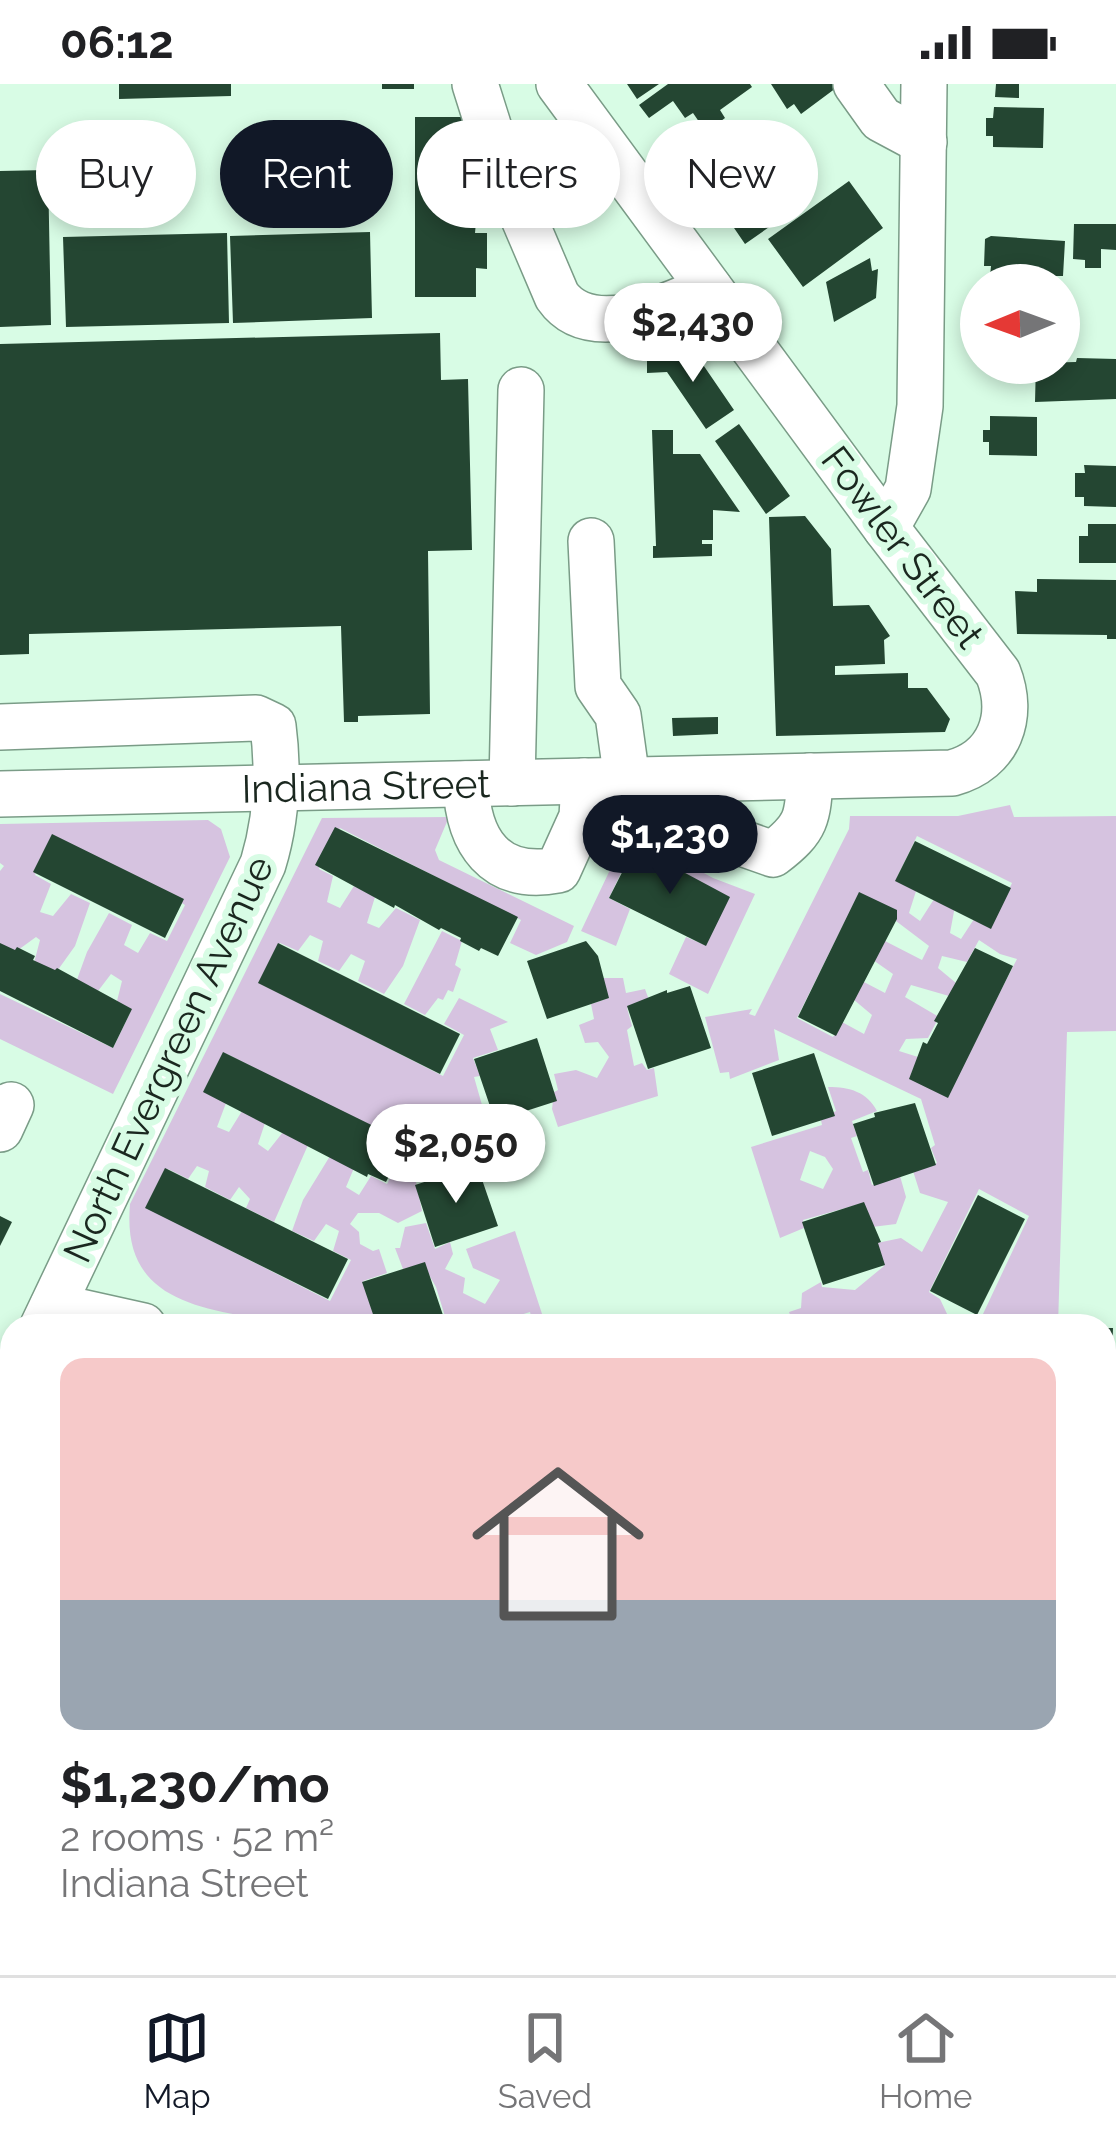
<!DOCTYPE html>
<meta charset="utf-8">
<style>
body{margin:0;font-family:Raleway,sans-serif;background:#f6f6f6;color:#202124;height:100vh;display:flex;flex-direction:column;font-size:45px;white-space:nowrap}
*{box-sizing:border-box;margin:0}
p{font-size:39px;color:#757577}
.icon{flex:none;width:66px;height:66px;fill:none;stroke:currentColor;stroke-width:2;stroke-linecap:round;stroke-linejoin:round}
.map{position:relative;flex:1;overflow:hidden}
.sheet{position:absolute;left:0px;top:1230px;width:1116px;height:663px;display:flex;flex-direction:column;background:#fff;border-radius:36px 36px 0 0;box-shadow:0 6px 18px #0003}
.sheet>*{flex:none}
.hud{position:absolute;left:36px;top:36px;width:1044px;height:108px;display:flex;gap:24px}
.needle{width:78px;rotate:269deg}
.controls{position:absolute;left:960px;top:180px;display:grid;gap:24px}
.controls a{display:grid;place-items:center;width:120px;height:120px;border-radius:50%;background:#fff;box-shadow:0 6px 18px #0003;font-size:60px}
.price{position:absolute;translate:-50% -102px;padding:0 27px;border-radius:42px;background:#fff;color:#222;font-size:39px;line-height:78px;filter:drop-shadow(0 3px 6px #0008)}
.price::after{content:'';position:absolute;left:50%;top:72px;width:36px;height:27px;margin-left:-18px;background:inherit;clip-path:polygon(0 0,100% 0,50% 100%)}
.price.on{background:#111827;color:#fff}
ul{padding:0;list-style:none}
li{display:grid;align-content:center;gap:24px;height:636px;padding:0 60px}
li+li{border-top:3px solid #e0e0e0}
li span{display:grid;place-items:center;height:372px;border-radius:24px;color:#555}
li>.icon{margin-inline-start:auto}
span .icon{width:216px;height:216px;fill:#fffc;stroke-width:1}
li b{font-size:51px}
.chip{padding:0 42px;border-radius:54px;background:#fff;box-shadow:0 6px 18px #0003;font-size:42px;line-height:108px}
.chip.on{background:#111827;color:#fff}
.status{display:flex;justify-content:space-between;align-items:center;height:84px;padding:0 60px;background:#fff;direction:ltr}
.status svg{height:33px;fill:currentColor}
.menu{display:flex;justify-content:space-around;align-items:center;height:168px;border-top:3px solid #e0e0e0;background:#fff;font-size:33px;color:#757577}
.menu a{display:grid;justify-items:center;gap:6px}
.menu .on{color:#111827}
.map>svg:first-child{display:block}
.green{fill:#d6c3e0;fill-rule:evenodd}
.building{fill:#244632}
.lines{fill:none;stroke-linecap:round;stroke-linejoin:round}
.minor-casing{stroke:#7a9c87;stroke-width:48}
.minor{stroke:#fff;stroke-width:45}
.labels{text-anchor:middle;stroke-width:12;stroke-linejoin:round;paint-order:stroke}
.street-label{font-size:39px;fill:#1a271f;stroke:#d8fce5}
</style>
<div class="status"><b>06:12</b><svg viewBox="0 0 49 12"><path d="M0 12V9h3v3zM5 12V6h3v6zM10 12V3h3v9zM15 12V0h3v12zM26 1h20v11H26zM47 4h2v5h-2z"/></svg></div>
<div class="map">
<svg width="1116" height="1891" viewBox="0 0 1116 1891">
<rect width="100%" height="100%" fill="#d8fce5"/>
<path class="green" d="M1010,721L1014,733L1116,732V947L1067,948L1058,1242H869L863,1233L856,1236L854,1231L839,1242H794L789,1228L801,1224L802,1209L821,1198L822,1203L855,1206L884,1182L877,1159L901,1154L922,1168L948,1118L920,1109L913,1087L937,1079L931,1064L935,1061L921,1015L774,945L779,976L730,995L729,988L720,989L705,933L752,925L749,930L755,932L849,745L850,732H958ZM917,752L1012,799L993,839L976,832L961,855L950,849L955,822L936,812L920,837L909,829L917,804L897,793ZM859,809L929,862L922,876L883,856L873,876L893,890L885,909L862,897L853,915L872,931L864,950L842,938L833,953L797,934ZM979,856L1000,870L1017,875L948,1009L911,990L918,973L899,967L906,955L928,954L939,933L905,913L911,901L949,912L956,899L938,884L942,872L967,878ZM979,1105L1029,1132L983,1230L948,1232L940,1215L929,1208Z
M632,732H665L651,760L713,794L755,810L708,910L669,890L686,853L705,861L728,813L659,775L632,766L609,814L630,825L616,862L581,847L627,750Z
M449,733L435,766L439,776L574,842L567,858L536,871L510,859L521,836L340,744L323,766L319,785L333,792L327,818L340,824L354,802L375,813L367,839L379,844L396,824L420,836L403,882L384,910L358,897L365,877L351,870L339,887L318,877L323,857L310,851L298,867L280,859L260,899L443,992L464,951L444,940L459,914L508,938L490,945L498,966L473,974L480,992L474,993L484,1028L491,1026L493,1037L500,1036L506,1065L491,1072L495,1084L480,1090L475,1078L416,1098L422,1127L398,1139L379,1129H358L350,1140L359,1148L360,1160L373,1167L379,1165L387,1189L363,1197L377,1242C347,1242 313,1246 284,1241C268,1238 253,1234 238,1231C171,1219 123,1198 130,1120L322,734ZM227,970L407,1061L387,1100L371,1092L359,1111L346,1103L354,1084L330,1072L303,1116L292,1147L314,1157L326,1140L339,1147L333,1167L351,1176L330,1217L149,1125L168,1085L188,1095L197,1082L209,1087L205,1103L230,1116L239,1103L250,1115L246,1124L274,1138L308,1061L283,1048L268,1067L258,1060L265,1039L242,1027L229,1048L217,1043L226,1019L208,1009Z
M208,736L221,745L230,773L113,1010L0,955V910L113,964L130,929L116,921L122,897L111,890L95,911L75,901L87,868L109,829L132,841L124,861L138,869L150,849L167,857L185,821L143,795L41,773L35,791L51,800L40,828L53,832L71,810L90,819L75,862L55,890L34,879L40,856L36,853L14,869L0,862V787L4,782L0,779V740Z
M442,847L462,857L455,881L461,885L453,908L448,906L443,916L438,914L425,931L404,920Z
M600,894H623L626,909L645,905L649,916L627,924L632,942L627,946L634,982L642,979L647,986L654,984L658,1012L558,1043L552,1025L554,1008L558,1006L554,990L576,986L597,994L609,973L598,958L585,959L579,941L594,935L591,920L606,915Z
M828,1003C850,1003 867,1008 877,1027L852,1037L857,1052L851,1054L863,1088L868,1086L872,1101L900,1092L906,1113L896,1140L872,1143L863,1119L803,1136L804,1144L780,1154L751,1063L822,1041L821,1036L836,1027ZM810,1067L825,1073L833,1085L823,1105L800,1096Z
M426,1139L435,1165L450,1158L453,1170L445,1185L465,1194L463,1209L485,1220L500,1196L473,1184L466,1165L515,1147L544,1236L533,1239L530,1228L485,1242H448L436,1203L424,1182L403,1185L395,1164H400L405,1143Z
M12,1341V1443L0,1409V1350Z
M1104,1557L1116,1558V1705H1104Z
M1104,1812H1116V1891H1041L1042,1881H1104Z
M5,1840L12,1843V1881H54L73,1891L0,1889V1851Z
M161,1881C184,1881 220,1878 238,1885L239,1891H164Z
M601,1881H663L682,1891H623Z
M757,1881H1025V1891H776Z"/>
<path class="building" d="M119,0H231V12L119,15Z
M382,0H414V5H382Z
M627,0H659L637,15Z
M668,0H750L752,3L720,26L725,34L706,48L693,29L685,34L673,17L649,34L639,21Z
M771,0H833L836,4L801,30L794,20L787,25Z
M996,0H1019V14L995,13Z
M994,23L1044,24L1043,64L993,63V52H986V34H993Z
M415,33H476V123H484V138H476L475,149H487V185L476,184V213H415Z
M48,86L51,241L0,243V87Z
M769,87L795,125L745,160L719,122Z
M849,97L883,144L803,203L768,155Z
M1074,140H1116V166L1101,165V184H1085V176L1073,175Z
M370,148L372,234L233,239L230,152Z
M227,149L229,239L66,243L63,153Z
M991,152L1065,157L1063,192H990L991,182H984L985,155Z
M870,174L872,187L878,185L876,214L834,238L826,198Z
M440,249L441,296L468,295L472,466L428,467L430,630L358,632V638H344L341,542L29,550V570L0,571V260Z
M647,269H695L734,326L706,345L667,288L647,289Z
M1077,274L1116,275V315L1035,318L1036,279L1076,278Z
M990,332L1037,333V372L989,371V358H983V346H990Z
M739,340L790,412L766,430L715,357Z
M652,346H673V370H700L740,428L713,426V456H702V460H712V472L653,474V462H656Z
M1084,381L1116,382V423L1084,422V413H1075V389H1085Z
M805,432L831,465L833,522L869,521L890,552L884,556L885,580L835,582V591L908,589V604H927L950,635L945,648L776,652L769,433Z
M1088,440H1116V479H1079V452H1088Z
M1037,495L1116,496V555H1107V551L1017,550L1015,507L1037,508Z
M718,633V650L673,652L672,634Z
M335,743L518,833L498,872L481,864L479,867L460,857L461,854L441,844L439,846L395,821L394,824L315,781Z
M52,750L184,815L165,854L33,788Z
M915,757L1011,804L991,845L895,797Z
M634,765L646,768L730,813L706,862L609,814Z
M859,808L897,826V835L836,952L798,933Z
M586,857L598,872L609,914L547,935L527,877Z
M0,859L15,866L17,863L35,872L33,876L55,886L57,884L132,925L113,964L0,907Z
M278,859L460,950L440,990L258,899Z
M975,864L1013,882L948,1014L909,995L923,958L927,960L938,939L934,937Z
M690,902L711,964L648,985L627,922L667,906V909Z
M537,954L557,1017L495,1037L474,975Z
M223,968L406,1058L386,1098L368,1090L367,1093L203,1008Z
M814,969L835,1032L772,1052L752,989Z
M915,1019L936,1081L874,1102L853,1040L875,1033L874,1029Z
M477,1081L498,1142L435,1163L415,1101Z
M165,1084L348,1175L328,1215L145,1124Z
M978,1111L1025,1135L977,1231L930,1207Z
M864,1118L881,1158L878,1159L885,1181L823,1201L802,1138Z
M0,1132L12,1138L0,1162Z
M425,1178L446,1240L377,1242L362,1198Z
M527,1231L530,1242H497V1241Z
M1104,1244H1113L1110,1334L1104,1333Z
M0,1588L12,1594V1644L0,1638Z
M12,1728V1786L0,1780V1747Z
M48,1881H133L128,1891H68Z
M585,1881H606L626,1891H580Z"/>
<g class="lines">
<defs>
<g id="minor">
<path d="M475,0L499,76L557,212C590,259 668,222 709,204"/>
<path d="M856,0L881,35L924,58"/>
<path d="M886,444L908,405L920,322L924,0"/>
<path d="M591,457L598,602L618,631L627,696"/>
<path d="M0,643L256,634L273,642C279,689 277,734 263,780L43,1242"/>
<path d="M705,695L703,732L722,752L773,770C807,744 808,734 810,692"/>
<path d="M512,699L521,306"/>
<path d="M466,700C468,757 494,798 558,786L582,733L584,697"/>
<path id="s1" d="M0,710L952,689C1000,676 1015,632 998,589L886,444L559,0"/>
<path d="M0,1045L11,1021"/>
<path d="M53,1222L143,1242"/>
<path d="M0,1310L12,1294"/>
<path d="M706,1881L727,1891"/>
<path d="M523,1891L528,1881"/>
</g>
</defs>
<use href="#minor" class="minor-casing"/>
<use href="#minor" class="minor"/>
</g>
<g class="labels">
<g class="street-label">
<text transform="translate(903 463) rotate(53)" y="14">Fowler Street</text>
<text dy="14" stroke="none"><textPath href="#s1" startOffset="366">Indiana Street</textPath></text>
<text transform="translate(168 975) rotate(-65)" y="14">North Evergreen Avenue</text>
</g>
</g>
</svg>
<div class="controls">
<a><svg class="needle" viewBox="-14 -14 28 28"><path d="M0-13l5 13h-10z" fill="#e53935"/><path d="M0 13l5-13h-10z" fill="#757577"/></svg></a>
</div>
<b class="price" style="left:693px;top:301px">$2,430</b>
<b class="price on" style="left:670px;top:813px">$1,230</b>
<b class="price" style="left:456px;top:1122px">$2,050</b>
<div class="hud">
<a class="chip">Buy</a>
<a class="chip on">Rent</a>
<a class="chip">Filters</a>
<a class="chip">New</a>
</div>
<section class="sheet">
<ul>
<li><span style="background:linear-gradient(#f6c9c9 65%,#9aa5b1 0)"><svg class="icon" aria-label="home" viewBox="0 0 24 24"><path d="M3 11l9-7 9 7M6 9v11h12V9"/></svg></span><div><b>$1,230/mo</b><p>2 rooms · 52 m²</p><p>Indiana Street</p></div></li>
</ul>
</section>
</div>
<nav class="menu">
<a class="on"><svg class="icon" aria-label="map" viewBox="0 0 24 24"><path d="M3 6l6-2 6 2 6-2v14l-6 2-6-2-6 2zM9 4v14M15 6v14"/></svg>Map</a>
<a><svg class="icon" aria-label="saved" viewBox="0 0 24 24"><path d="M7 4h10v16l-5-4-5 4z"/></svg>Saved</a>
<a><svg class="icon" aria-label="home" viewBox="0 0 24 24"><path d="M3 11l9-7 9 7M6 9v11h12V9"/></svg>Home</a>
</nav>
